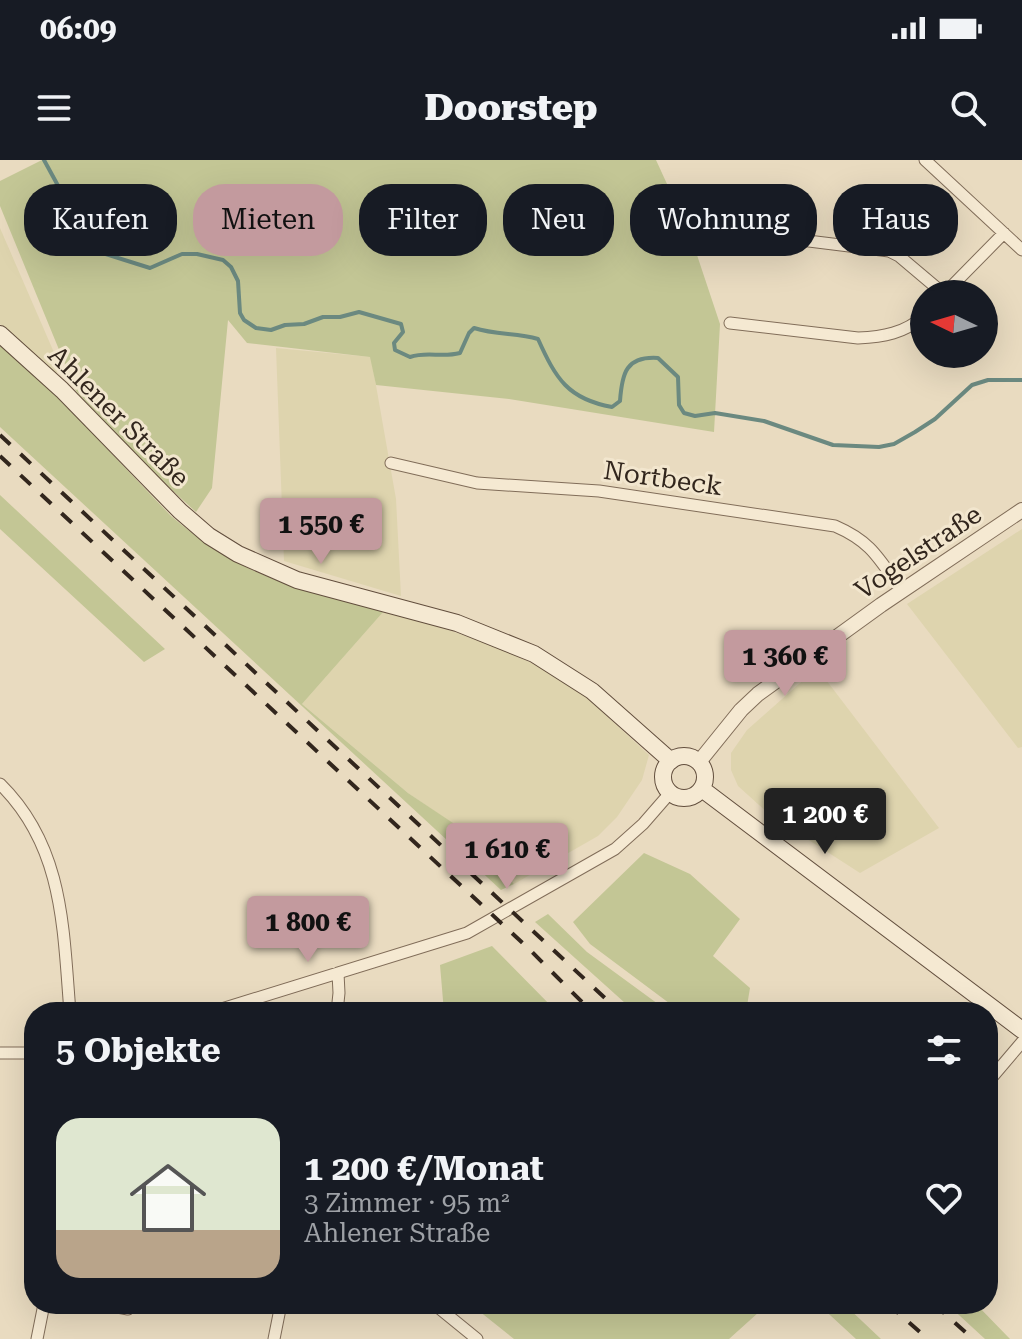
<!DOCTYPE html>
<html lang="de">
<meta charset="utf-8">
<style>
body{margin:0;font-family:"Roboto Serif",serif;background:#242831;color:#f1f3f6;height:100vh;display:flex;flex-direction:column;font-size:30px;white-space:nowrap}
*{box-sizing:border-box;margin:0}
p{font-size:26px;color:#9ea1a6}
.icon{flex:none;width:44px;height:44px;fill:none;stroke:currentColor;stroke-width:2;stroke-linecap:round;stroke-linejoin:round}
.map{position:relative;flex:1;overflow:hidden}
.panel{position:absolute;left:24px;top:842px;width:974px;height:312px;display:flex;flex-direction:column;background:#171b24;border-radius:32px;box-shadow:0 8px 32px #0002}
.panel>*{flex:none}
.hud{position:absolute;left:24px;top:24px;width:974px;height:72px;display:flex;gap:16px}
.needle{width:52px;rotate:275deg}
.fabs{position:absolute;left:910px;top:120px;display:grid;gap:16px}
.fabs a{display:grid;place-items:center;width:88px;height:88px;border-radius:50%;background:#171b24;box-shadow:0 8px 32px #0002;font-size:40px}
.price{position:absolute;translate:-50% -68px;padding:0 18px;border-radius:8px;background:#c39a9e;color:#111;font-size:26px;line-height:52px;filter:drop-shadow(0 2px 4px #0008)}
.price::after{content:'';position:absolute;left:50%;top:48px;width:24px;height:18px;margin-left:-12px;background:inherit;clip-path:polygon(0 0,100% 0,50% 100%)}
.price.active{background:#222;color:#fff}
ul{padding:0;list-style:none}
li{display:flex;align-items:center;gap:24px;height:200px;padding:0 32px}
li span{display:grid;place-items:center;flex:none;width:224px;height:160px;border-radius:24px;color:#555}
li>.icon{margin-inline-start:auto}
span .icon{width:96px;height:96px;fill:#fffc;stroke-width:1}
li b{font-size:34px}
h2{display:flex;justify-content:space-between;align-items:center;height:96px;padding:0 32px;font-size:34px}
.tag{padding:0 28px;border-radius:32px;background:#171b24;box-shadow:0 8px 32px #0002;font-size:28px;line-height:72px}
.tag.active{background:#c39a9e;color:#111}
.status{display:flex;justify-content:space-between;align-items:center;height:56px;padding:0 40px;background:#171b24;direction:ltr}
.status svg{height:22px;fill:currentColor}
header{display:flex;justify-content:space-between;align-items:center;height:104px;padding:0 32px;background:#171b24;font-size:36px;font-weight:800}
.map>svg:first-child{display:block}
.farmland{fill:#ded4ae}
.green{fill:#c3c695}
.lines{fill:none;stroke-linecap:round;stroke-linejoin:round}
.stream{stroke:#6b8980;stroke-width:4}
.minor-casing{stroke:#816d59;stroke-width:13}
.tertiary-casing{stroke:#816d59;stroke-width:16}
.secondary-casing{stroke:#624e3d;stroke-width:18}
.minor{stroke:#f5e9d2;stroke-width:11}
.tertiary{stroke:#f5e9d2;stroke-width:14}
.secondary{stroke:#f5e9d2;stroke-width:16}
.rail{stroke:#32261d;stroke-width:4;stroke-dasharray:14 14;stroke-linecap:butt}
.labels{text-anchor:middle;stroke-width:6;stroke-linejoin:round;paint-order:stroke}
.street-label{font-size:26px;fill:#32261d;stroke:#f2e6ce}
</style>
<div class="status"><b>06:09</b><svg viewBox="0 0 49 12"><path d="M0 12V9h3v3zM5 12V6h3v6zM10 12V3h3v9zM15 12V0h3v12zM26 1h20v11H26zM47 4h2v5h-2z"/></svg></div>
<header><svg class="icon" aria-label="menu" viewBox="0 0 24 24"><path d="M4 6h16M4 12h16M4 18h16"/></svg>Doorstep<svg class="icon" aria-label="search" viewBox="0 0 24 24"><circle cx="10" cy="10" r="6"/><path d="M15 15l6 6"/></svg></header>
<div class="map">
<svg width="1022" height="1179" viewBox="0 0 1022 1179">
<rect width="100%" height="100%" fill="#e9dbc0"/>
<path class="farmland" d="M0,68L59,204L56,215L0,164Z
M276,188L371,197L396,339L401,436L284,401Z
M1022,369V587L1018,588L907,444Z
M384,451L443,468L500,488L548,511L586,537L649,595L642,620L617,657L598,676L514,724L462,670L408,633L302,544Z
M817,508L939,668L860,713L770,655L738,626L731,610V593L747,570Z"/>
<path class="green" d="M42,0H656L690,74L720,164L714,272L509,239L376,225L370,197L247,183L228,160L212,328L196,352L150,310L76,231L0,46V21Z
M0,184L55,234L171,356C242,417 296,429 384,451L302,544L408,633L462,669L514,724L501,730L0,267Z
M0,335L165,489L144,502L0,369Z
M644,693L690,714L740,759L713,796L750,828L746,852H681L590,784L573,762Z
M548,754L587,792L669,852H635L535,762Z
M492,786L557,852H444L440,805Z
M483,1144H768L729,1179H514L479,1151Z
M818,1144H844L881,1179H856Z
M947,1144H976L1010,1179H985Z"/>
<g class="lines">
<path class="stream" d="M44,0L91,86L96,91L150,108L182,94H197L223,100L231,107L238,121L240,153L244,160L256,168L271,170L285,165L304,164L323,157H340L359,152L401,164L403,172L394,183L395,190L410,197C428,191 441,198 460,193L469,173L474,168C496,175 517,173 538,179C556,219 568,239 612,247L620,241C622,213 626,196 658,198L678,217L679,245L684,253L695,256L715,253L764,261L833,285L879,287L894,284L915,272L935,259L972,225L988,220H1022"/>
<defs>
<path id="minor" d="M925,0L1022,90
M728,71L889,91L899,96L944,134
M944,134L1004,73
M730,163L858,178C883,177 905,173 924,156
M391,303L477,323L599,331L835,366C872,382 879,399 902,431
M0,624C64,687 63,768 70,852
M212,852L467,773L615,689L643,664L670,633
M337,852L339,833L338,813
M0,893H34
M988,922L1022,882
M102,1144L128,1149
M434,1144L477,1179
M37,1179L44,1144
M274,1179L281,1144"/>
<path id="tertiary" d="M699,602L741,550L758,534L881,445L1022,350"/>
<path id="secondary" d="M0,174L62,230L180,351L209,376L238,394L297,420L457,463L534,494L592,531L671,601
M663 617a21 21 0 1 1 42 0a21 21 0 1 1-42 0Z
M702,629L1022,870"/>
</defs>
<use href="#minor" class="minor-casing"/>
<use href="#tertiary" class="tertiary-casing"/>
<use href="#secondary" class="secondary-casing"/>
<use href="#minor" class="minor"/>
<use href="#tertiary" class="tertiary"/>
<use href="#secondary" class="secondary"/>
<path class="rail" d="M0,275L620,852
M0,296L528,788L592,852
M888,1144L928,1179
M934,1144L973,1179"/>
</g>
<g class="labels">
<g class="street-label">
<text transform="translate(119 256) rotate(45)" y="9">Ahlener Straße</text>
<text transform="translate(663 318) rotate(8)" y="9">Nortbeck</text>
<text transform="translate(918 392) rotate(-34)" y="9">Vogelstraße</text>
</g>
</g>
</svg>
<div class="fabs">
<a><svg class="needle" viewBox="-14 -14 28 28"><path d="M0-13l5 13h-10z" fill="#e53935"/><path d="M0 13l5-13h-10z" fill="#9ea1a6"/></svg></a>
</div>
<b class="price" style="left:321px;top:406px">1 550 €</b>
<b class="price" style="left:785px;top:538px">1 360 €</b>
<b class="price active" style="left:825px;top:696px">1 200 €</b>
<b class="price" style="left:507px;top:731px">1 610 €</b>
<b class="price" style="left:308px;top:804px">1 800 €</b>
<div class="hud">
<a class="tag">Kaufen</a>
<a class="tag active">Mieten</a>
<a class="tag">Filter</a>
<a class="tag">Neu</a>
<a class="tag">Wohnung</a>
<a class="tag">Haus</a>
</div>
<section class="panel">
<h2>5 Objekte<svg class="icon" aria-label="filters" viewBox="0 0 24 24"><path d="M4 7h16M4 17h16"/><circle cx="9" cy="7" r="2"/><circle cx="15" cy="17" r="2"/></svg></h2>
<ul>
<li><span style="background:linear-gradient(#dfe7d0 70%,#b9a48a 0)"><svg class="icon" aria-label="home" viewBox="0 0 24 24"><path d="M3 11l9-7 9 7M6 9v11h12V9"/></svg></span><div><b>1 200 €/Monat</b><p>3 Zimmer · 95 m²</p><p>Ahlener Straße</p></div><svg class="icon" aria-label="heart" viewBox="0 0 24 24"><path d="M12 20l-8-8c-3-5 5-10 8-4 3-6 11-1 8 4z"/></svg></li>
</ul>
</section>
</div>
